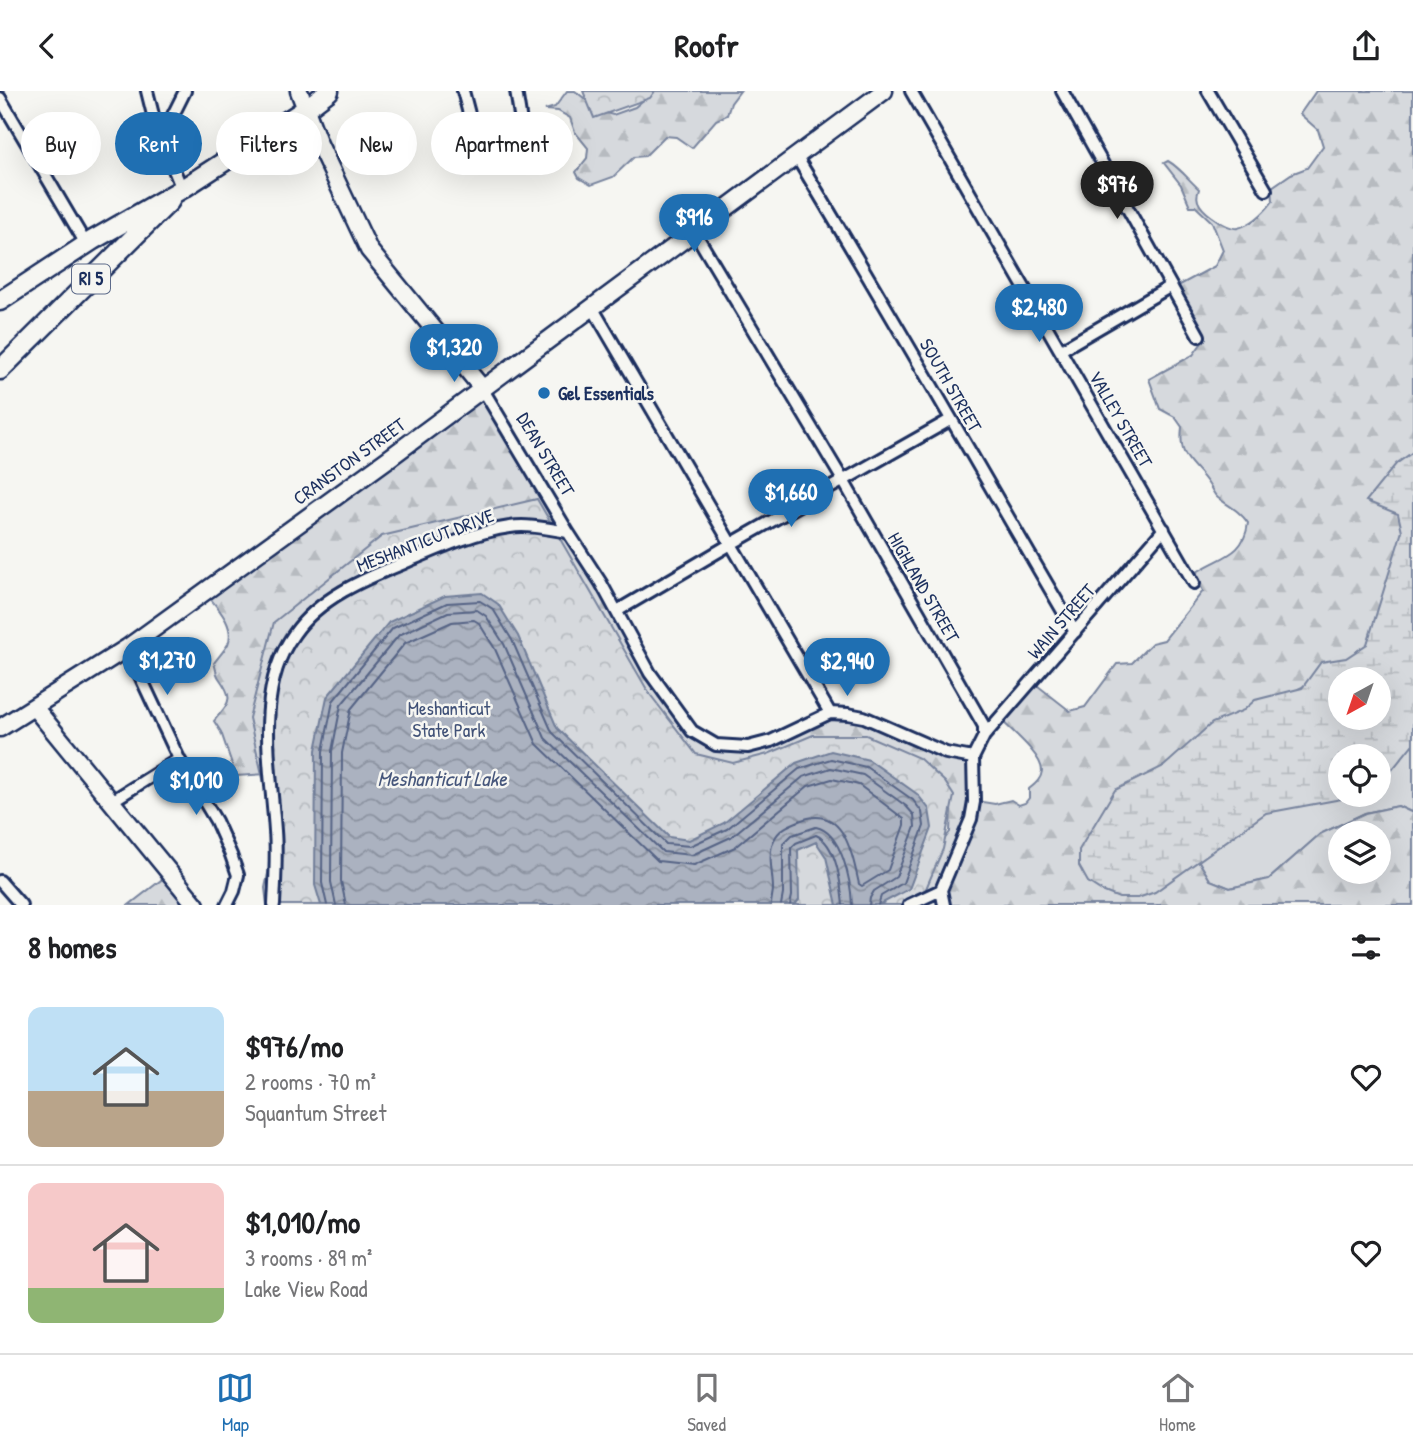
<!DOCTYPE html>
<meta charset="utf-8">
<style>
body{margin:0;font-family:"Patrick Hand",sans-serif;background:#f2f2f2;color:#202124;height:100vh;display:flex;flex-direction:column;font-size:26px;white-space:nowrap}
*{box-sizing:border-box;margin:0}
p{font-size:23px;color:#757577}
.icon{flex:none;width:38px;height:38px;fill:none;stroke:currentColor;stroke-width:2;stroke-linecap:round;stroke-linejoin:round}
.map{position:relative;height:814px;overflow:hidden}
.panel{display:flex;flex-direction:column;background:#fff;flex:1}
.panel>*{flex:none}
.banner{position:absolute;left:21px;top:21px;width:700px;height:63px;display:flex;gap:14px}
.needle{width:46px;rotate:220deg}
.buttons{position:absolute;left:1328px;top:576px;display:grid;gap:14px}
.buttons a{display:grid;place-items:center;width:63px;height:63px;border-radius:50%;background:#fff;box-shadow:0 7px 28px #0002;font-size:35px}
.price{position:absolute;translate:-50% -60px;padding:0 16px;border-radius:24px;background:#1f6fb2;color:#fff;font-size:23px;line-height:46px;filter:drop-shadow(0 2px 4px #0008)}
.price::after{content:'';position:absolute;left:50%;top:42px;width:21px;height:16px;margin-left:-10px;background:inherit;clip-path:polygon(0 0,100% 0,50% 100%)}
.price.on{background:#222;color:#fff}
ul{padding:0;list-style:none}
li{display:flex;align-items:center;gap:21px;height:175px;padding:0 28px}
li+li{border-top:2px solid #e0e0e0}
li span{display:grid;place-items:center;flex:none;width:196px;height:140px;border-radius:14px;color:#555}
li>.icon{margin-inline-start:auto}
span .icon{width:84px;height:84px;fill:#fffc;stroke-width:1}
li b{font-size:30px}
h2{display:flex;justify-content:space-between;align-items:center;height:84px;padding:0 28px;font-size:30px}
.chip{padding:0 24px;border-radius:32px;background:#fff;box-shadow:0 7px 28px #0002;font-size:24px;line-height:63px}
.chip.on{background:#1f6fb2;color:#fff}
header{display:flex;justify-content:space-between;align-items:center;height:91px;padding:0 28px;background:#fff;font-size:32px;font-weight:800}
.tab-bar{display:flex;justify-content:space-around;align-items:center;height:98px;border-top:2px solid #e0e0e0;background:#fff;font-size:19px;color:#757577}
.tab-bar a{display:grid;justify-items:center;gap:4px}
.tab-bar .on{color:#1f6fb2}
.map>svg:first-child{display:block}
.grass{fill:#d6d9dd;stroke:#78849e;stroke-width:2;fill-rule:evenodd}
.forest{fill:url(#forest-firs);stroke:#78849e;stroke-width:2;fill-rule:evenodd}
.wetland{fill:url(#wetland-marsh);stroke:#78849e;stroke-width:2;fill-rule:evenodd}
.park{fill:url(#park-crowns);stroke:#78849e;stroke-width:2}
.water{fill:url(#water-waves);stroke:#717e99;stroke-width:2}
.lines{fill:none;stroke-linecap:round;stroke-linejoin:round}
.shore{stroke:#556385;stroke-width:2}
.street-casing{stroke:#1b2f5e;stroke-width:16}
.secondary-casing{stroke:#1b2f5e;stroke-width:21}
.primary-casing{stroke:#1b2f5e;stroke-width:23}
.street{stroke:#f6f6f2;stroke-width:10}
.secondary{stroke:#f6f6f2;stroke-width:16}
.primary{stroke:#f6f6f2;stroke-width:18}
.poi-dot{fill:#1f6fb2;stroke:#f6f6f2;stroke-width:2.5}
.labels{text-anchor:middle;stroke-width:5;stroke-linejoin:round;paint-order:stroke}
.shield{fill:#f6f6f2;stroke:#5d6b8a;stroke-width:2}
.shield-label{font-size:18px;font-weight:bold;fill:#1b2f5e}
.street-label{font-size:19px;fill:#1b2f5e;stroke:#f6f6f2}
.poi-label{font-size:19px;font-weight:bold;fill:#1b2f5e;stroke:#f6f6f2;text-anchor:start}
.park-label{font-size:19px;fill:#405177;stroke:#f6f6f2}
.water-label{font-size:21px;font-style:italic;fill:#46567b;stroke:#f6f6f2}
</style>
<header><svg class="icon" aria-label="back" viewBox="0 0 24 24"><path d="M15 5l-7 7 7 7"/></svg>Roofr<svg class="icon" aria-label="share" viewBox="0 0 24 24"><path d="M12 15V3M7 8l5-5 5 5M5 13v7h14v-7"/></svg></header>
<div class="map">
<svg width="1413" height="814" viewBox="0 0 1413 814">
<defs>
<pattern id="forest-firs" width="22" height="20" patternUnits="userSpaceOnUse" patternTransform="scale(1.75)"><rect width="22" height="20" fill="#d6d9dd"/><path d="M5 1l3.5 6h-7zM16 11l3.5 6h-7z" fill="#b7bbc0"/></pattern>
<pattern id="wetland-marsh" width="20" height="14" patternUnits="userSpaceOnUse" patternTransform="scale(1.75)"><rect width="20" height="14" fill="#d6d9dd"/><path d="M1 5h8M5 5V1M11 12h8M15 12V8" fill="none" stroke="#b7bbc0"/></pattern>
<pattern id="park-crowns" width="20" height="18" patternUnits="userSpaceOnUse" patternTransform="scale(1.75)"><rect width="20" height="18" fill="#d6d9dd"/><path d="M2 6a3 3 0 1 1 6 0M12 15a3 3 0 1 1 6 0" fill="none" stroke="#b7bbc0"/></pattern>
<pattern id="water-waves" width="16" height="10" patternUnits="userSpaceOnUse" patternTransform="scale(1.75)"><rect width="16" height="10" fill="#abb2c0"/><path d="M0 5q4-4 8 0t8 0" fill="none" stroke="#8a919f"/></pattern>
</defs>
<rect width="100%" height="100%" fill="#f6f6f2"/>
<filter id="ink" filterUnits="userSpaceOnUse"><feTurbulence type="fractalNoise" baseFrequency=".0143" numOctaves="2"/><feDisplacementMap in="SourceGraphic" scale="14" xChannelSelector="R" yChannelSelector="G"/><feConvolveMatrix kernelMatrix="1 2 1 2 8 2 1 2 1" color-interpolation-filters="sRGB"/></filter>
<g filter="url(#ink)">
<path class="grass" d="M1370,562L1408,655L1413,654V722L1398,715L1365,722L1320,743L1269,788L1230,797L1210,789L1195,764L1276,620L1298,598ZM1340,588H1379V626H1340ZM1340,665H1379V704H1340Z"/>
<path class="forest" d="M567,0H575L602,21L613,24L635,16L654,0H740L731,12L727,24L716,29L692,57L676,46L665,45L645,65L634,66L613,86L591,94L579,87L576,81L587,67L588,57L575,41L570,27L558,20L545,19L555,16Z
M1316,0H1413V506L1370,562L1298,598L1276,620L1195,764L1210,789L1230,797L1269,788L1320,743L1365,722L1398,715L1413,722V814H943L941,803L909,814L916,785L950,741L951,715L726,735L275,751L267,683L236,685L221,641L214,630C229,611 235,609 219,587C216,583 216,577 214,572C218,566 225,559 228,553C236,534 215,514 205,501L478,300L690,640L736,657L824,625L847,624L970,668L976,710L995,713L1011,709L1019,714L1025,712L1029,707V698C1035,693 1041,689 1042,680C1042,664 1011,639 1000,628L1033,591L1070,620L1085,616L1117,573L1132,572L1152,552L1164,549L1203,500L1195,483L1197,481C1221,465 1244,465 1248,432C1240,420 1229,415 1218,407C1214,404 1212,398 1209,394C1193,370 1178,369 1182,336L1175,326L1160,318L1149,288L1193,264L1203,250L1200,236L1178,195L1215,175L1223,159L1212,131L1195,115H1190L1181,94L1164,72L1168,70C1179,76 1189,89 1199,98C1197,104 1196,108 1200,114C1205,122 1228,139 1238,137C1253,133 1264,122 1273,110L1272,96L1291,83L1307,77L1323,55L1318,39L1300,23ZM1340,742H1379V780H1340Z
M169,783L195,814H129Z"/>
<path class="wetland" d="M1413,361V653L1379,695V665H1340V704H1363L1266,722L1155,801L1138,807H1119L1102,800L1088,791L1079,775V759L1115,699L1164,675L1212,632L1244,619L1255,609L1302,597L1321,571L1346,567L1367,553L1402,440L1398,423L1366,410L1396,373ZM1340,588H1379V626H1340Z"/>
<path class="park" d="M583,0H655L650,7L594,27Z
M537,408L649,602L696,663L733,672L768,663L813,644H866L919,667L945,691L954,705L943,758L919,814H267L265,797L276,744L249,627L274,531L382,445Z"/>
<path class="water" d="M482,502L498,513L518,545L557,637L669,746L689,749L724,732L796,672L831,660L869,669L917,703L929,718L932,737L909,798L879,814H837L826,766L816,751L798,759L799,809L795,814H321L315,794L316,659L327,606L389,531L445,505Z"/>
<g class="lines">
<path class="shore" d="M327,814L322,792L323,660L333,610L393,537L447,512L480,510L493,518L512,549L552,641L666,753L690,755L727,738L799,678L831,668L866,676L913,709L922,721L924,735L903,792L881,805L878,814
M336,814L331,791L332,660L341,614L399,544L448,521L477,519L486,525L504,553L545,647L663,761L692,764L731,746L803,686L831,677L863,684L906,715L914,724L915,736L896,786L874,800L870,807L869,814
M346,814L341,790L342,662L351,618L405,552L452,531L474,529L479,532L495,558L537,653L658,770L694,774L735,756L808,695L832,688L859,694L904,728V734L888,779L862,795L859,793C852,762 843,711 799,730C789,734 779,738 774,749C767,763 773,783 773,798C773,803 771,808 771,814
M781,814L783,803V753L792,744L816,736C842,741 851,791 852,814
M790,814L792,805L791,757L796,752L816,744C837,753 841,794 843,814"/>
<defs>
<path id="street" d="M147,0L156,36L182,98
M463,0L475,46L478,52C491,56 518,51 522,37L516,0
M911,0L1194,492
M1062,0L1199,245
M1208,0L1266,99
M0,7L86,153
M161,48L185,0
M796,65C891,222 982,382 1075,541
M694,140L844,391L984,635V645L973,667L974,711L971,728L941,799L944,814
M592,216L830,622
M1061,259L1171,195
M482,297L568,441L601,492L650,582L692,640L716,654L748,656L771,650L830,622L848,623L864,626L946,662L973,667
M617,520L731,453L950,329
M127,557L179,668L216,730L231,764L238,784L234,800L227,814
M984,645L1164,438
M112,710L179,668
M0,790L21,814
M274,814C275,789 277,764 275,740C271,677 254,598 294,543C319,507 364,488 404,472C437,458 474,441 510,436C528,433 549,438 568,441
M909,814L941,799"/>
<path id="secondary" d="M299,0L319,53L369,159L482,297
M34,616L196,814
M0,637L127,557L388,368L884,0"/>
<path id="primary" d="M0,210L93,149L182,98L304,19L329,0
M0,279L170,110"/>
</defs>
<use href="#street" class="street-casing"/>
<use href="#secondary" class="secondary-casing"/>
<use href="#primary" class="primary-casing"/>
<use href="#street" class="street"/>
<use href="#secondary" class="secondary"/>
<use href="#primary" class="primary"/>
</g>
</g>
<circle class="poi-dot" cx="544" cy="302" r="7"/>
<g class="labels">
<rect class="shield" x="72" y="173.5" width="38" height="29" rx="5"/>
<g class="shield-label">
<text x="91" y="194">RI 5</text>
</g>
<g class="street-label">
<text transform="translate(951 294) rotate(60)" y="7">SOUTH STREET</text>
<text transform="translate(1121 328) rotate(60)" y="7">VALLEY STREET</text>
<text transform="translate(546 363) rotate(59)" y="7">DEAN STREET</text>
<text transform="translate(349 370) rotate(-36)" y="7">CRANSTON STREET</text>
<text transform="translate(425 449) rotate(-21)" y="7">MESHANTICUT DRIVE</text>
<text transform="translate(924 496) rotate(60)" y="7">HIGHLAND STREET</text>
<text transform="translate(1061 530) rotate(-49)" y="7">WAIN STREET</text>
</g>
<g class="poi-label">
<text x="558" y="309">Gel Essentials</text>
</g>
<g class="park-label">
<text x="449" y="624">Meshanticut<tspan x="449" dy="22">State Park</tspan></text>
</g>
<g class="water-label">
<text x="442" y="695">Meshanticut Lake</text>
</g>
</g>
</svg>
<div class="buttons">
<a><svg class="needle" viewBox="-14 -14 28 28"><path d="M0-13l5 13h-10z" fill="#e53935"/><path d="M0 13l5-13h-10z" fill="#757577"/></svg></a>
<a><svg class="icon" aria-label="locate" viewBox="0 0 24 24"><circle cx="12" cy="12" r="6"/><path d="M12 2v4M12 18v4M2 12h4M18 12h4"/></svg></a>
<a><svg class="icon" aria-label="layers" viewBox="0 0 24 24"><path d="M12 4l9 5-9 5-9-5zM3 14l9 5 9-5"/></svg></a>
</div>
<b class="price on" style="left:1117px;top:130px">$976</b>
<b class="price" style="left:694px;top:163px">$916</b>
<b class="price" style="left:1039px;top:253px">$2,480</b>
<b class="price" style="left:454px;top:293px">$1,320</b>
<b class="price" style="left:791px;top:438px">$1,660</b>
<b class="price" style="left:167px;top:606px">$1,270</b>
<b class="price" style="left:847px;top:607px">$2,940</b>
<b class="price" style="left:196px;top:726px">$1,010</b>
<div class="banner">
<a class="chip">Buy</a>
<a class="chip on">Rent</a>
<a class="chip">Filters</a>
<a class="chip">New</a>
<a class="chip">Apartment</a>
</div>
</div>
<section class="panel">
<h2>8 homes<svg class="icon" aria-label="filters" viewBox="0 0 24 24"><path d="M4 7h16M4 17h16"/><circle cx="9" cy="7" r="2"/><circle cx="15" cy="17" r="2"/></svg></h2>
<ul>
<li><span style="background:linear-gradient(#bfe0f5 60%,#b9a48a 0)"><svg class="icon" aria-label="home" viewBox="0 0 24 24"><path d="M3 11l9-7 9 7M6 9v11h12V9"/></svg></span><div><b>$976/mo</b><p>2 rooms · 70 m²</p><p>Squantum Street</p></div><svg class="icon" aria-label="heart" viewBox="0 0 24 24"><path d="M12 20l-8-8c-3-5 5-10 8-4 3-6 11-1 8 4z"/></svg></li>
<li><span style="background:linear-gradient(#f6c9c9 75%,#8fb573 0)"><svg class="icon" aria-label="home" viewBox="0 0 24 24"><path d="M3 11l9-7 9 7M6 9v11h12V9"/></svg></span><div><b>$1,010/mo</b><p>3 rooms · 89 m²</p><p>Lake View Road</p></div><svg class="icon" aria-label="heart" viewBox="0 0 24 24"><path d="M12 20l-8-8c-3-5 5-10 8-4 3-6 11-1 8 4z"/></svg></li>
</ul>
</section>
<nav class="tab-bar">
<a class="on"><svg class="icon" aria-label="map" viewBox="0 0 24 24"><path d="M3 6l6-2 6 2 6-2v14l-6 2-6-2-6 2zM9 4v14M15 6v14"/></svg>Map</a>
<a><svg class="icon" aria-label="saved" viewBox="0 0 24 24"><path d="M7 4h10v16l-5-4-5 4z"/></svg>Saved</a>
<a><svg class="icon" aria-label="home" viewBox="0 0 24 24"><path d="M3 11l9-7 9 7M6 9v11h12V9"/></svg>Home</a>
</nav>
